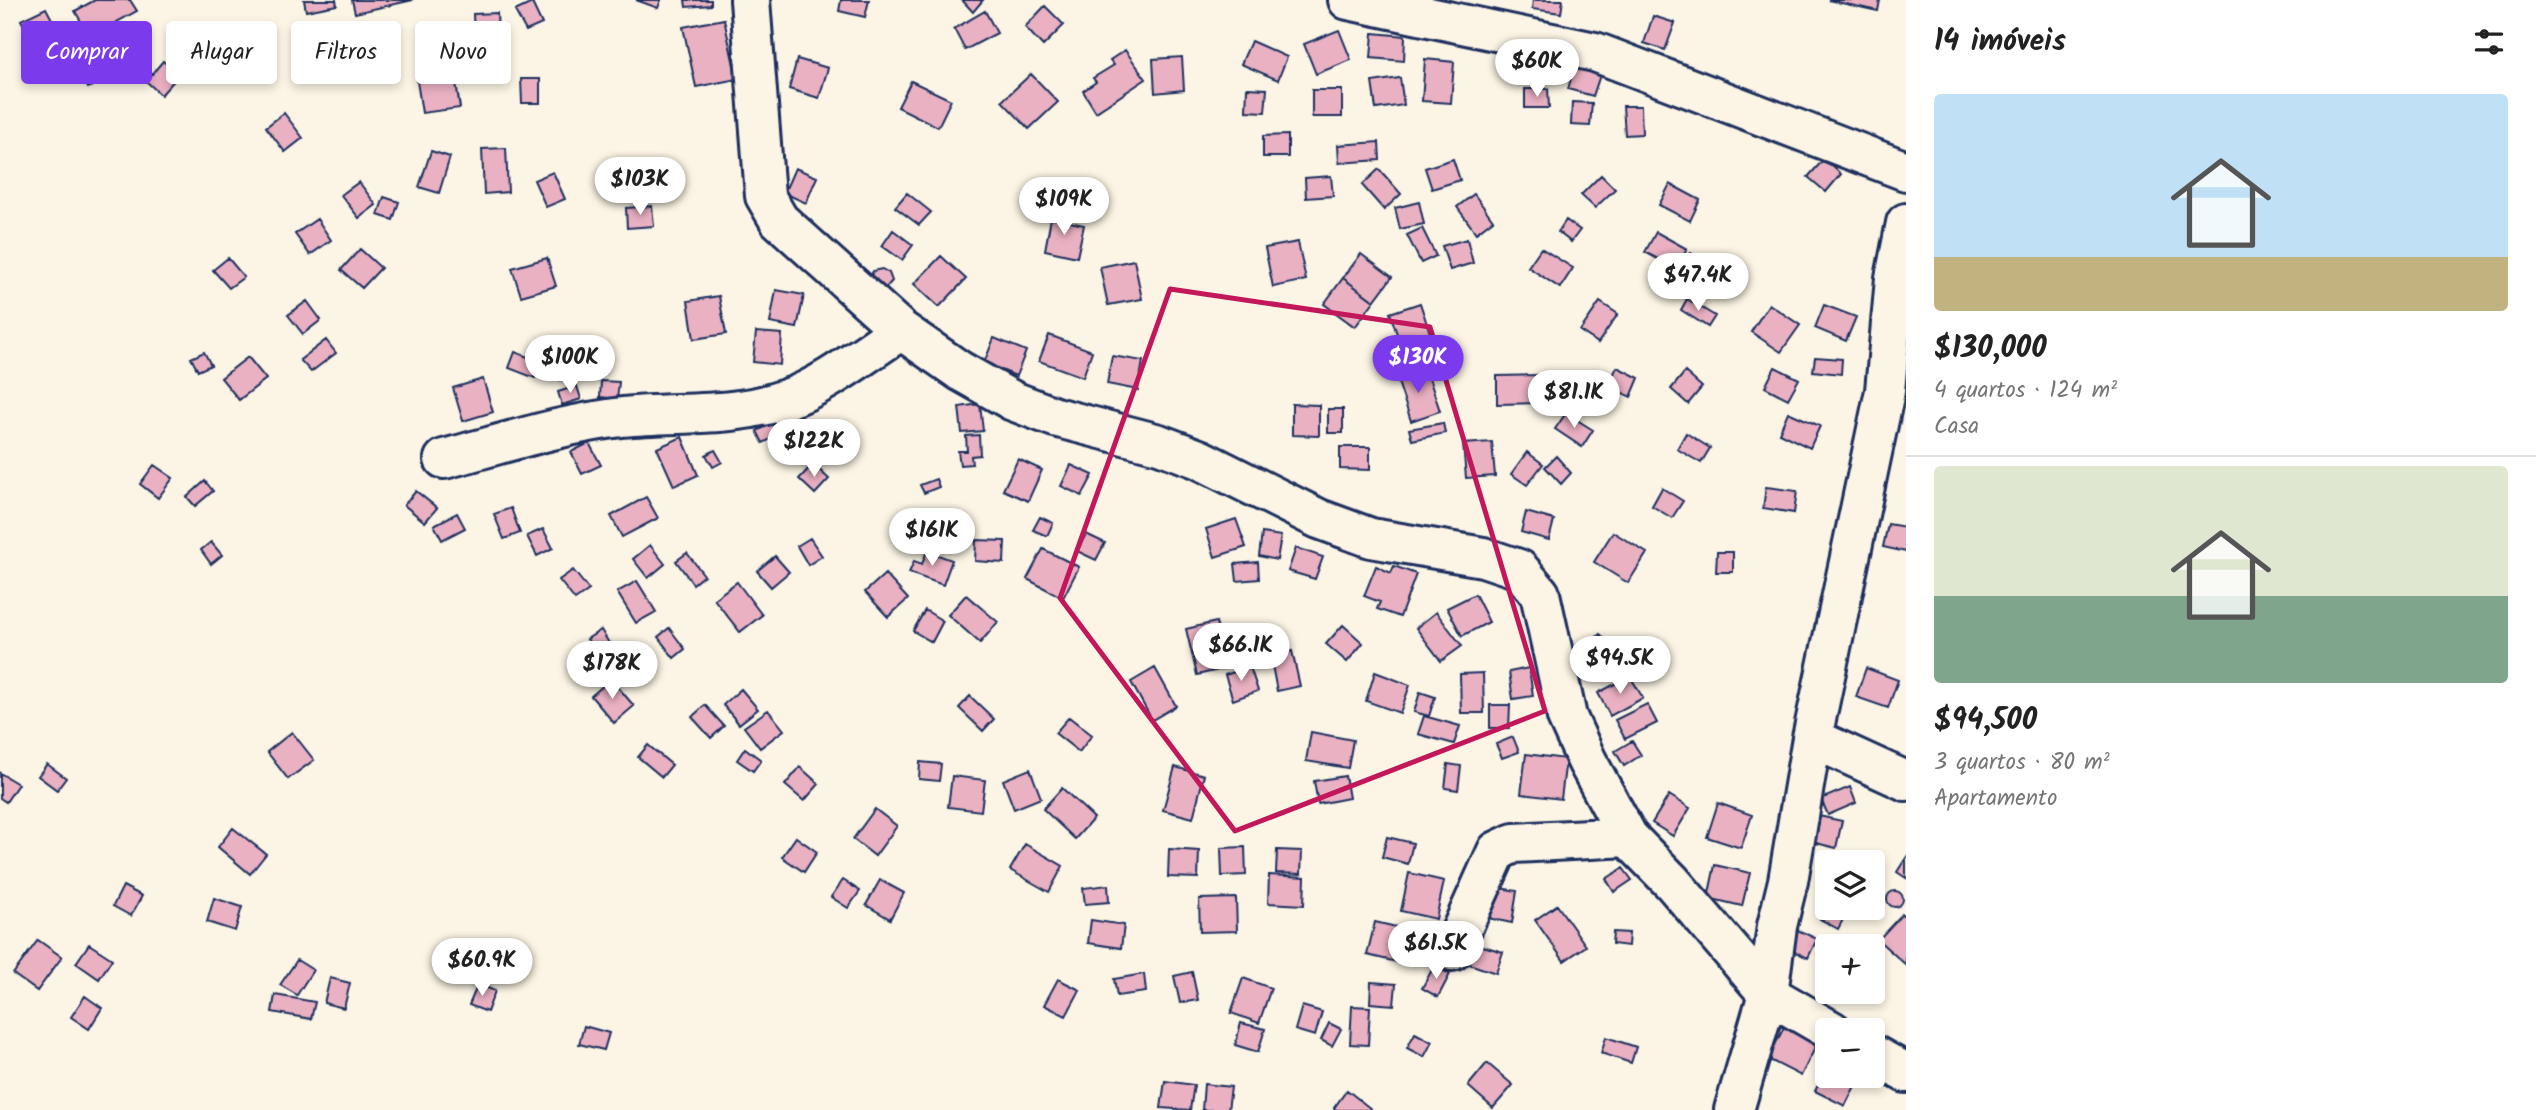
<!DOCTYPE html>
<html lang="pt">
<meta charset="utf-8">
<style>
body{margin:0;font-family:Kalam,sans-serif;background:#f2f2f2;color:#222;height:100vh;display:flex;flex-direction:column;font-size:26px;white-space:nowrap}
*{box-sizing:border-box;margin:0}
p{font-size:23px;color:#767676}
.icon{flex:none;width:38px;height:38px;fill:none;stroke:currentColor;stroke-width:2;stroke-linecap:round;stroke-linejoin:round}
.map{position:relative;flex:1;overflow:hidden}
.side{display:flex;flex-direction:column;background:#fff;width:630px}
.side>*{flex:none}
.guide{position:absolute;left:21px;top:21px;width:665px;height:63px;display:flex;gap:14px}
.fabs{position:absolute;left:1815px;top:850px;display:grid;gap:14px}
.fabs a{display:grid;place-items:center;width:70px;height:70px;border-radius:7px;background:#fff;box-shadow:0 4px 10px #0003;font-size:35px}
.price{position:absolute;translate:-50% -60px;padding:0 16px;border-radius:24px;background:#fff;color:#222;font-size:23px;line-height:46px;filter:drop-shadow(0 2px 4px #0008)}
.price::after{content:'';position:absolute;left:50%;top:42px;width:21px;height:16px;margin-left:-10px;background:inherit;clip-path:polygon(0 0,100% 0,50% 100%)}
.price.selected{background:#7c3aed;color:#fff}
ul{padding:0;list-style:none}
li{display:grid;align-content:center;gap:14px;height:371px;padding:0 28px}
li+li{border-top:2px solid #e0e0e0}
li span{display:grid;place-items:center;height:217px;border-radius:7px;color:#555}
li>.icon{margin-inline-start:auto}
span .icon{width:126px;height:126px;fill:#fffc;stroke-width:1}
li b{font-size:30px}
h2{display:flex;justify-content:space-between;align-items:center;height:84px;padding:0 28px;font-size:30px}
.chip{padding:0 24px;border-radius:7px;background:#fff;box-shadow:0 4px 10px #0003;font-size:24px;line-height:63px}
.chip.selected{background:#7c3aed;color:#fff}
main{display:flex;flex:1;min-height:0}
.map>svg:first-child{display:block}
.building{fill:#eab1c2;stroke:#1b2f5e;stroke-width:2}
.lines{fill:none;stroke-linecap:round;stroke-linejoin:round}
.minor-casing{stroke:#1b2f5e;stroke-width:44}
.minor{stroke:#fcf5e5;stroke-width:38}
.marked{fill:none;stroke:#c2185b;stroke-width:5;stroke-linejoin:round}
</style>
<main>
<div class="map">
<svg width="1906" height="1110" viewBox="0 0 1906 1110">
<rect width="100%" height="100%" fill="#fcf5e5"/>
<filter id="ink" filterUnits="userSpaceOnUse"><feTurbulence type="fractalNoise" baseFrequency=".0143" numOctaves="2"/><feDisplacementMap in="SourceGraphic" scale="14" xChannelSelector="R" yChannelSelector="G"/><feConvolveMatrix kernelMatrix="1 2 1 2 8 2 1 2 1" color-interpolation-filters="sRGB"/></filter>
<g filter="url(#ink)">
<path class="building" d="M95,0H130L137,11L90,37L75,11Z
M304,0H336L337,5L306,11Z
M352,0H413L355,13Z
M636,0H661L658,8Z
M685,0H711V5L686,7Z
M841,0H869L865,17L839,11Z
M962,0H983L973,12Z
M1533,0H1563L1561,13L1532,9Z
M1828,0H1880L1878,11Z
M532,3L542,24L526,31L515,11Z
M1045,6L1064,25L1043,46L1025,27Z
M46,8L55,25L30,37L21,20Z
M985,11L997,33L965,50L954,29Z
M497,13L498,33L474,35L473,14Z
M1653,16L1675,23L1665,50L1644,43Z
M724,19L737,79L696,87L683,27Z
M78,24L89,46L55,62L45,41Z
M1339,30L1351,60L1316,74L1304,44Z
M1373,33L1405,36L1404,61L1371,58Z
M1251,41L1287,57L1278,80L1241,64Z
M1125,50L1146,79L1096,112L1083,91L1096,82L1093,78L1114,65L1110,60Z
M1182,57L1184,90L1155,93L1153,59Z
M797,59L828,68L819,98L789,89Z
M1425,59L1454,62L1451,103L1422,101Z
M92,61L103,81L88,88L78,68Z
M163,61L179,75L161,95L146,81Z
M1576,61L1602,69L1593,96L1568,89Z
M1031,74L1058,102L1029,129L1002,101Z
M455,76L460,108L422,113L417,81Z
M1400,78L1404,105L1376,109L1372,82Z
M521,79H540V103H522Z
M911,81L951,100L938,127L898,107Z
M1247,88L1267,89L1265,112L1246,111Z
M1525,89H1548L1549,108H1525Z
M1312,90H1342V117H1312Z
M1572,102L1592,103L1590,126L1571,125Z
M1623,106H1641L1642,134L1625,135Z
M284,113L303,138L285,152L266,127Z
M1288,135V157H1263V136Z
M1379,142L1380,160L1339,163L1338,145Z
M506,148L508,192L484,194L482,149Z
M431,151L450,157L439,193L419,187Z
M1453,159L1460,180L1432,189L1425,168Z
M1824,159L1841,174L1826,192L1808,177Z
M795,168L817,177L806,203L784,193Z
M1379,169L1401,194L1384,210L1362,185Z
M553,172L565,199L546,207L534,180Z
M1601,175L1615,189L1595,208L1581,195Z
M1331,176L1333,196L1306,198L1305,178Z
M359,182L376,205L359,218L341,195Z
M1670,184L1700,200L1690,221L1659,205Z
M907,193L931,212L919,225L895,207Z
M1474,194L1493,220L1476,233L1457,207Z
M384,197L399,202L393,220L378,215Z
M1419,202L1424,224L1400,229L1395,208Z
M652,206L654,226L627,228L626,208Z
M1051,218L1084,225L1077,257L1045,250Z
M317,219L331,240L310,255L295,234Z
M1566,220L1580,230L1571,242L1558,232Z
M1422,228L1436,256L1421,263L1407,235Z
M893,230L913,245L902,260L882,246Z
M1656,232L1687,249L1676,269L1645,252Z
M1467,239L1473,263L1450,270L1442,246Z
M1298,242L1306,280L1273,287L1265,248Z
M1541,248L1573,268L1560,288L1528,267Z
M360,249L381,268L362,288L341,270Z
M1691,253L1712,266L1694,297L1672,284Z
M1361,254L1392,277L1374,301L1343,278Z
M941,256L966,279L939,307L914,284Z
M228,258L244,277L229,288L213,270Z
M547,258L556,286L521,296L512,268Z
M1134,260L1142,299L1108,305L1100,267Z
M882,269L889,273L892,281L883,291L869,279L873,271Z
M1343,278L1374,301L1355,327L1324,304Z
M776,290L804,295L797,328L770,323Z
M719,296L726,334L694,339L688,301Z
M1687,299L1715,316L1708,327L1681,310Z
M307,301L321,320L303,334L288,315Z
M1600,302L1618,314L1598,343L1580,331Z
M1420,303L1434,345L1404,355L1390,313Z
M1769,304L1800,325L1781,352L1751,332Z
M1824,305L1856,317L1846,341L1815,328Z
M756,332L782,334L780,365L753,362Z
M1049,335L1092,351L1083,377L1039,361Z
M994,338L1026,351L1016,376L984,363Z
M326,340L336,353L311,372L300,360Z
M576,348L580,377L560,380L555,352Z
M204,352L211,365L198,371L191,358Z
M515,352L541,362L535,378L509,368Z
M1112,356L1143,361L1138,390L1107,384Z
M248,357L266,379L239,400L221,378Z
M1815,357L1842,359L1841,374L1813,371Z
M1617,367L1639,378L1631,397L1608,386Z
M1775,367L1799,379L1788,399L1765,387Z
M1426,369L1440,411L1411,421L1397,379Z
M1685,372L1702,387L1688,404L1671,389Z
M1540,375L1541,403L1497,404V376Z
M483,379L493,412L463,421L453,388Z
M601,381L619,382L617,399L600,397Z
M577,386L581,399L562,405L558,392Z
M980,404L983,431L962,433L959,407Z
M1292,404L1319,405V436L1292,435Z
M1328,409H1343V433H1328Z
M798,411L804,423L763,443L757,431Z
M1788,412L1820,426L1810,448L1779,433Z
M1566,413L1593,430L1582,447L1555,429Z
M1443,423L1445,433L1412,440L1409,429Z
M1686,433L1710,448L1701,463L1677,449Z
M979,435L980,455L971,456L972,464L960,465L958,451H967L966,436Z
M682,437L698,475L674,486L657,448Z
M1492,442L1495,476L1466,478L1463,444Z
M589,443L601,465L582,474L571,452Z
M1340,447H1370V470L1340,469Z
M715,450L722,462L713,467L706,455Z
M1527,452L1543,464L1527,485L1511,474Z
M1556,456L1571,473L1561,484L1545,467Z
M1018,459L1042,470L1028,501L1003,490Z
M813,464L829,479L815,494L799,479Z
M154,465L173,478L158,498L140,484Z
M1071,465L1093,475L1082,496L1061,486Z
M936,479L939,487L924,493L920,485Z
M205,481L213,491L195,506L187,497Z
M1766,487L1797,491L1794,513L1763,508Z
M1662,488L1683,501L1672,518L1652,506Z
M416,491L437,508L425,522L404,505Z
M646,497L658,518L622,537L611,516Z
M511,508L520,533L504,539L494,514Z
M1526,512L1554,520L1549,540L1521,532Z
M457,513L465,528L442,540L434,525Z
M1040,517L1053,523L1047,536L1033,530Z
M1236,519L1246,547L1215,557L1206,529Z
M1888,524L1906,527V552L1883,547Z
M543,529L553,548L537,556L527,536Z
M1613,532L1647,553L1628,583L1594,562Z
M1262,533L1281,536L1277,560L1259,556Z
M1086,534L1105,543L1096,560L1077,551Z
M810,538L822,556L808,565L797,546Z
M976,540L1005,541L1004,563L975,561Z
M211,542L222,555L211,564L201,550Z
M650,545L665,564L648,578L633,559Z
M1296,548L1323,557L1315,579L1288,571Z
M1043,549L1079,567L1063,598L1027,579Z
M927,551L952,560L943,585L909,573L914,561L922,564Z
M1717,552H1733V572H1716Z
M687,553L704,575L693,584L676,561Z
M775,556L789,572L771,587L757,571Z
M1258,562L1259,579L1237,581L1235,564Z
M1376,566L1391,573L1394,566L1416,574L1400,617L1377,609L1380,602L1364,596Z
M573,570L589,590L575,600L559,580Z
M885,574L908,599L888,617L865,592Z
M637,581L656,612L636,623L617,592Z
M737,582L762,615L740,632L714,599Z
M1475,594L1489,622L1462,636L1447,608Z
M966,595L998,622L980,643L948,615Z
M925,610L943,621L932,642L913,631Z
M1436,612L1462,646L1441,661L1416,628Z
M1216,622L1227,668L1197,675L1186,629Z
M1343,625L1363,643L1347,662L1326,644Z
M669,628L685,649L674,658L658,637Z
M601,630L615,653L602,662L587,639Z
M1600,634L1614,647L1604,656L1591,643Z
M1292,651L1300,686L1277,691L1270,655Z
M1250,667L1258,691L1233,700L1225,675Z
M1155,668L1176,706L1152,720L1131,682Z
M1529,668L1533,696L1513,699L1509,672Z
M1866,668L1898,680L1888,708L1856,697Z
M1375,672L1410,685L1400,713L1366,701Z
M1483,673L1484,713H1461L1460,674Z
M1630,676L1643,698L1610,716L1598,693Z
M611,679L634,706L614,723L591,696Z
M741,689L758,709L739,724L723,705Z
M1420,692L1435,697L1429,716L1414,712Z
M970,696L994,719L983,731L959,708Z
M1647,704L1657,723L1625,739L1615,720Z
M705,705L724,726L711,738L692,717Z
M1490,705H1510L1509,728H1490Z
M768,710L784,730L760,748L744,727Z
M1424,716L1460,726L1454,744L1418,734Z
M1069,717L1092,735L1079,752L1055,733Z
M292,732L314,760L288,779L267,752Z
M1311,732L1353,740L1348,768L1306,761Z
M1513,737L1519,752L1502,758L1496,744Z
M1632,741L1641,755L1624,766L1615,751Z
M648,745L672,765L662,777L638,757Z
M745,748L761,760L753,771L737,760Z
M1526,754L1566,759L1561,799L1521,794Z
M920,762L941,764L939,781L919,779Z
M47,764L66,778L57,790L38,776Z
M1448,764L1461,766L1458,790L1445,788Z
M800,767L819,784L804,801L785,785Z
M1175,767L1204,775L1193,818L1163,810Z
M1030,769L1041,798L1014,809L1003,780Z
M0,773L18,784L6,802L0,798Z
M952,776L985,780L981,811L948,807Z
M1345,776L1349,798L1318,804L1314,781Z
M1850,787L1856,803L1828,815L1821,799Z
M1062,788L1094,818L1075,839L1043,809Z
M1669,795L1690,808L1673,836L1652,823Z
M1718,803L1752,815L1741,848L1707,837Z
M875,809L897,826L875,856L853,839Z
M1814,815L1842,821L1836,848L1808,841Z
M233,828L266,854L250,874L218,847Z
M796,837L817,852L804,872L782,857Z
M1387,837L1413,843L1408,864L1382,857Z
M1025,844L1063,866L1049,892L1010,870Z
M1245,847L1246,875L1222,876L1221,848Z
M1169,849L1199,851L1198,878L1168,877Z
M1277,850L1302,851L1301,874L1276,873Z
M1906,858V878L1897,872Z
M1715,865L1750,873L1742,906L1708,898Z
M1623,868L1632,880L1614,892L1606,879Z
M1409,873L1444,881L1436,919L1401,911Z
M1269,875L1305,877L1304,905L1268,903Z
M843,880L860,891L848,908L831,897Z
M880,880L904,893L890,919L866,905Z
M1108,885L1109,902L1085,904L1083,888Z
M1483,885L1517,891L1512,923L1478,916Z
M123,886L142,896L131,916L113,906Z
M1887 899a8 8 0 1 1 16 0a8 8 0 1 1-16 0Z
M214,898L242,907L235,931L207,922Z
M1236,898L1237,931L1200,932L1199,899Z
M1557,905L1586,946L1564,961L1535,920Z
M1827,905V908H1849L1838,929L1820,919Z
M1902,914L1906,917V965L1878,940Z
M1091,920L1124,925L1121,948L1088,943Z
M1375,922L1409,930L1401,963L1367,955Z
M1787,925L1817,939L1808,958L1778,944Z
M1613,932L1629,933L1628,946L1612,944Z
M38,940L62,957L37,991L13,974Z
M1463,940L1503,952L1496,973L1457,960Z
M89,944L112,959L99,979L76,963Z
M297,960L313,970L297,995L280,985Z
M1434,966L1450,974L1438,997L1422,988Z
M1192,972L1198,1000L1180,1003L1174,976Z
M1144,974L1146,992L1117,996L1114,979Z
M330,978L350,983L344,1008L324,1003Z
M1243,978L1271,988L1259,1023L1231,1013Z
M1058,979L1080,990L1066,1016L1044,1005Z
M1371,982L1396,984L1394,1005L1370,1003Z
M478,984L495,991L487,1012L469,1005Z
M275,995L315,1002L311,1019L272,1012Z
M85,996L102,1008L89,1029L71,1017Z
M1302,1006L1322,1012L1315,1036L1295,1030Z
M1352,1006L1370,1007L1368,1045L1350,1044Z
M1241,1023L1265,1029L1258,1052L1235,1045Z
M1329,1023L1341,1029L1332,1046L1321,1040Z
M1785,1025L1818,1042L1801,1076L1768,1059Z
M584,1026L609,1033L604,1050L579,1044Z
M1415,1033L1432,1042L1424,1057L1407,1048Z
M1606,1037L1636,1047L1631,1063L1601,1053Z
M1487,1063L1513,1085L1493,1108L1468,1086Z
M1827,1067V1076H1860L1845,1106L1815,1091Z
M1165,1081L1194,1085L1190,1110L1161,1108Z
M1204,1084L1231,1087L1228,1110H1202Z
M1347,1090L1371,1109L1370,1110H1336L1334,1108Z"/>
<g class="lines">
<defs>
<path id="minor" d="M750,0L765,196L779,220L901,330L960,371L1013,401L1055,417L1159,444L1199,459L1319,519L1371,538L1483,557L1519,569L1540,594L1567,717L1587,761L1628,837L1672,882L1768,994L1832,1031
M1348,0L1595,52L1906,171
M444,459C502,444 562,424 622,417C677,411 733,418 786,399C821,388 869,351 901,330
M1812,738L1906,781
M1452,951L1497,851L1514,843L1628,837
M1872,1054L1906,1073
M1734,1110L1768,994L1777,926L1788,881L1812,738L1885,391L1895,278L1906,223"/>
</defs>
<use href="#minor" class="minor-casing"/>
<use href="#minor" class="minor"/>
</g>
</g>
<path class="marked" d="M1170,289L1430,327L1545,711L1235,831L1060,598Z"/>
</svg>
<div class="fabs">
<a><svg class="icon" aria-label="layers" viewBox="0 0 24 24"><path d="M12 4l9 5-9 5-9-5zM3 14l9 5 9-5"/></svg></a>
<a>+</a>
<a>−</a>
</div>
<b class="price" style="left:1537px;top:99px">$60K</b>
<b class="price" style="left:640px;top:217px">$103K</b>
<b class="price" style="left:1064px;top:237px">$109K</b>
<b class="price" style="left:1698px;top:313px">$47.4K</b>
<b class="price" style="left:570px;top:395px">$100K</b>
<b class="price selected" style="left:1418px;top:395px">$130K</b>
<b class="price" style="left:1574px;top:430px">$81.1K</b>
<b class="price" style="left:814px;top:479px">$122K</b>
<b class="price" style="left:932px;top:568px">$161K</b>
<b class="price" style="left:1241px;top:683px">$66.1K</b>
<b class="price" style="left:1620px;top:696px">$94.5K</b>
<b class="price" style="left:612px;top:701px">$178K</b>
<b class="price" style="left:1436px;top:981px">$61.5K</b>
<b class="price" style="left:482px;top:998px">$60.9K</b>
<div class="guide">
<a class="chip selected">Comprar</a>
<a class="chip">Alugar</a>
<a class="chip">Filtros</a>
<a class="chip">Novo</a>
</div>
</div>
<section class="side">
<h2>14 imóveis<svg class="icon" aria-label="filters" viewBox="0 0 24 24"><path d="M4 7h16M4 17h16"/><circle cx="9" cy="7" r="2"/><circle cx="15" cy="17" r="2"/></svg></h2>
<ul>
<li><span style="background:linear-gradient(#bfe0f5 75%,#c2b280 0)"><svg class="icon" aria-label="home" viewBox="0 0 24 24"><path d="M3 11l9-7 9 7M6 9v11h12V9"/></svg></span><div><b>$130,000</b><p>4 quartos · 124 m²</p><p>Casa</p></div></li>
<li><span style="background:linear-gradient(#dfe7d0 60%,#7fa58c 0)"><svg class="icon" aria-label="home" viewBox="0 0 24 24"><path d="M3 11l9-7 9 7M6 9v11h12V9"/></svg></span><div><b>$94,500</b><p>3 quartos · 80 m²</p><p>Apartamento</p></div></li>
</ul>
</section>
</main>
